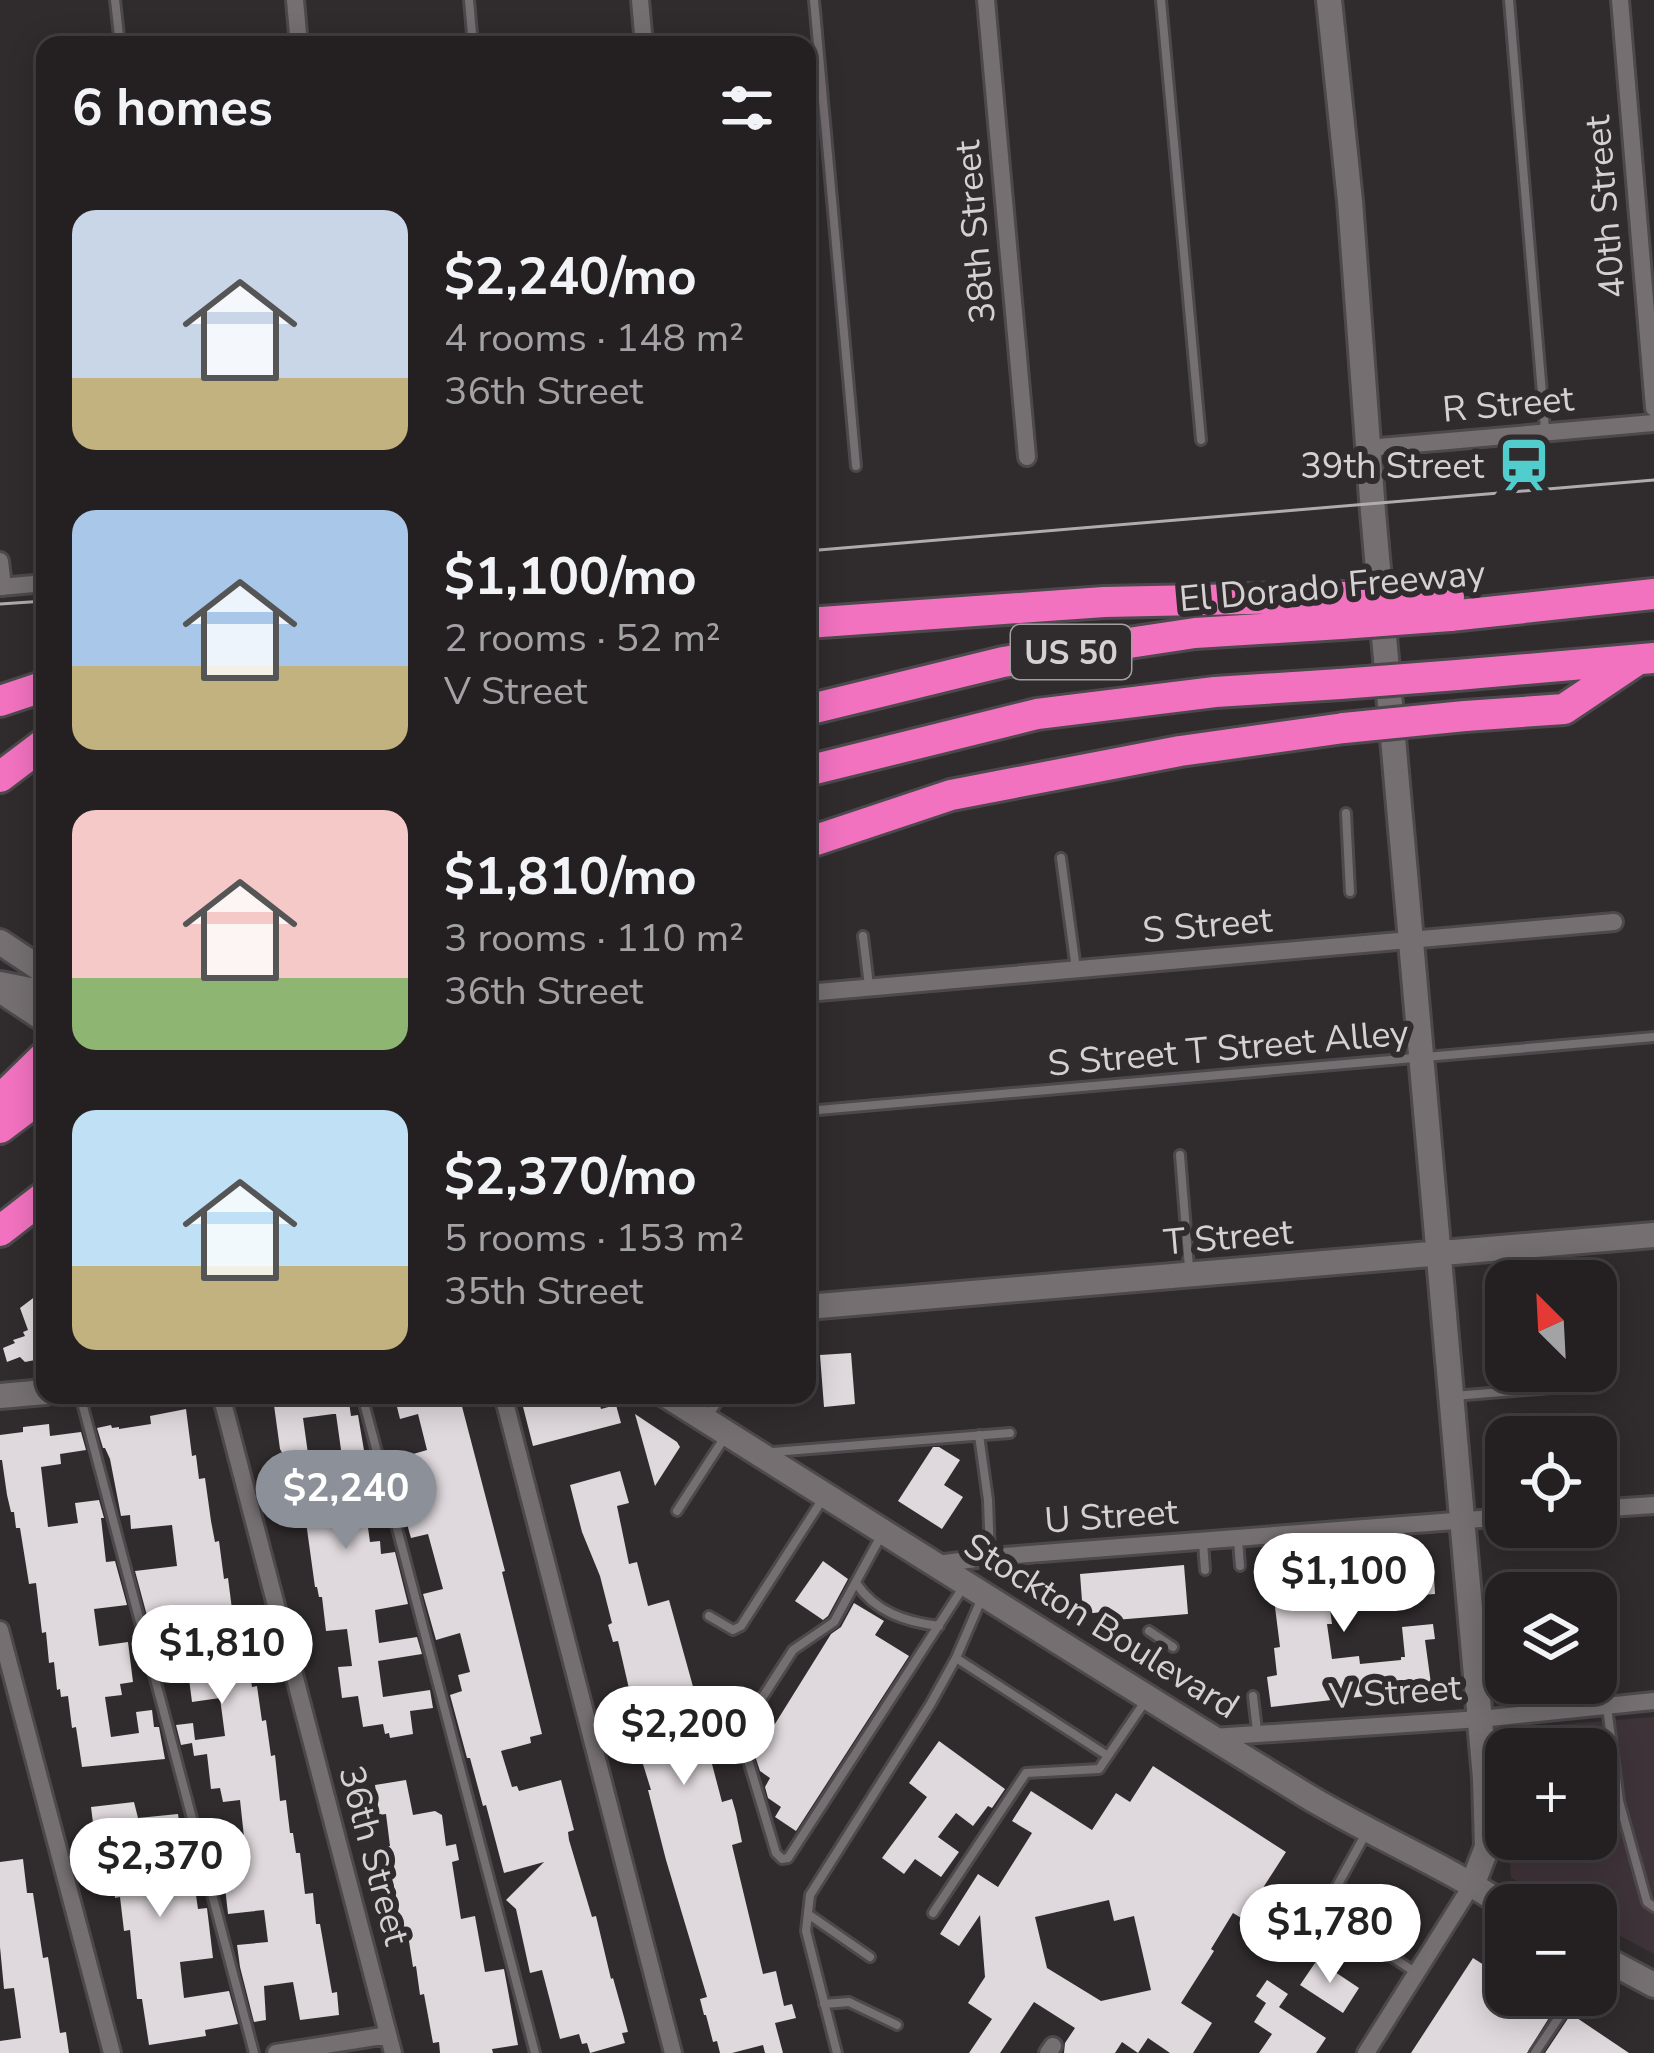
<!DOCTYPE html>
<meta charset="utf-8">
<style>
body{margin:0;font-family:"Nunito Sans",sans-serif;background:#302d2f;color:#f1f3f6;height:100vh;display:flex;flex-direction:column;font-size:45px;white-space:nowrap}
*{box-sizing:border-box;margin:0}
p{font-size:39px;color:#a3a3a5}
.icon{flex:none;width:66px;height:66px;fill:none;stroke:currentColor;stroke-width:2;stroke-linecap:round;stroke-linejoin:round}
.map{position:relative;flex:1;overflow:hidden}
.panel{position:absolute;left:36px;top:36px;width:780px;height:1368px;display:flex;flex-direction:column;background:#242022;border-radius:24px;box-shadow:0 6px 30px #0003,0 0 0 3px #413e40}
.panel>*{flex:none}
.needle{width:78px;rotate:336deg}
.buttons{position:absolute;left:1485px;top:1260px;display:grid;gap:24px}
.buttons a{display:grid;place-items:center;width:132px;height:132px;border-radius:24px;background:#242022;box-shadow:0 6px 30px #0003,0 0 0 3px #413e40;font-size:60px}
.price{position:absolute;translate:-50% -102px;padding:0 27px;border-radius:42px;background:#fff;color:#222;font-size:39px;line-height:78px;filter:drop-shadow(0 3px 6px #0008)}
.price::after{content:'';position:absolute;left:50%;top:72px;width:36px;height:27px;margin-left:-18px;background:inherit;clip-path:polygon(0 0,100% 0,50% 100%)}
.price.selected{background:#8c9099;color:#fff}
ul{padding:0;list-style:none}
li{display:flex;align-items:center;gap:36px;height:300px;padding:0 36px}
li span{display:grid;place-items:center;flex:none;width:336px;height:240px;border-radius:24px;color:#555}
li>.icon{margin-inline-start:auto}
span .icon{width:144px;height:144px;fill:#fffc;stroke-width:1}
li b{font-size:51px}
h2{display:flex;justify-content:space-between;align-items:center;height:144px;padding:0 36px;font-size:51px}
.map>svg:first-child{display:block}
.built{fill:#3e3339}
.building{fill:#dfd8dc;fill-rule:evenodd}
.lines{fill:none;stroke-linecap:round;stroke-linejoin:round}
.lane-casing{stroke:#4d484b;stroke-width:14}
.street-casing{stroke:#4d484b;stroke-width:22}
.secondary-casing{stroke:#4d484b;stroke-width:30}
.highway-casing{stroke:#4d484b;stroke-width:36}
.lane{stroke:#756f72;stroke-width:8}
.street{stroke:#756f72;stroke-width:16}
.secondary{stroke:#756f72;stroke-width:24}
.highway{stroke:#f272c0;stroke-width:30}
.tram{stroke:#b0acae;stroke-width:3}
.highway-bridge-casing{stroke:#4d484b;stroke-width:36;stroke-linecap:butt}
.highway-bridge{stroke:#f272c0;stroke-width:30}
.labels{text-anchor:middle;stroke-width:12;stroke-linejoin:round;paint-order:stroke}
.shield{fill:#302b2d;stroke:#a49fa1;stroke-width:3}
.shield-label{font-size:33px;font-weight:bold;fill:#d5d1d3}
.street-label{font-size:36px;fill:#d5d1d3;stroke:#302b2d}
.poi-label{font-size:36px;fill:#d5d1d3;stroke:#302b2d;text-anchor:end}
</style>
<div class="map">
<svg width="1654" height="2053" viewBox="0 0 1654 2053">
<rect width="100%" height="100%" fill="#302b2d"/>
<path class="built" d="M1654,1717V1954L1596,1923V1905H1561L1511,1878L1508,1839H1596V1749H1506V1802L1501,1729Z"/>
<path class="building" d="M41,1292L45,1304V1358L25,1362L20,1357L7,1362L3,1348L15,1343L13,1340L25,1336L23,1332L28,1330L20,1308Z
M851,1353L855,1404L824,1407L820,1355Z
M296,1395H321V1399L348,1395L351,1416L358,1415L367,1468L335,1472L340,1509L365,1506L370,1542L380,1541L381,1554L395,1552L408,1604L375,1610L379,1643L417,1637L422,1654L378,1661L383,1697L430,1690L433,1708L410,1711L413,1734L390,1738L389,1733L385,1734L383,1724L363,1727L358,1696L342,1698L338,1667L352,1666L347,1629L326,1631L322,1597H319L317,1587H315L306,1522L296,1523L285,1458L280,1449L273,1398ZM333,1414H336L342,1457L309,1461L303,1418Z
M394,1395H459L505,1571L502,1572L542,1734L530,1737L531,1743L501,1751L512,1787L517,1786L519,1791L561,1780L574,1830L568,1832L569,1840L592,1917L596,1916L611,1979L613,1978L624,2017L628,2032L622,2033L625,2043L590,2053L587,2043L582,2044L579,2034L560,2039L542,1970L530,1973L516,1909L506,1900L544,1862L504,1873L486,1805L483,1806L470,1758H467L450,1695L462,1691L458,1675L470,1672L460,1633L436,1640L423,1594L443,1589L428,1534L411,1538L389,1461L427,1450L418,1414L400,1419Z
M520,1395H579L580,1399L597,1395L601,1409L616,1405L621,1423L533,1446Z
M186,1409L192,1456L196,1455L199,1479L205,1478L211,1521L215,1542L219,1541L224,1579L228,1578L233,1617L237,1616L242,1653L247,1652L252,1687L257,1686L262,1721L266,1720L271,1756L275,1755L280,1801L286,1800L290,1833H293L296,1853H300L305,1894L313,1893L316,1924H320L332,1993L337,1992L339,2015L300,2020L293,1982L264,1986L266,2020L254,2022L240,1967L237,1945L268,1942L264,1910L228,1914L224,1878H229L225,1849L245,1846L240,1800L223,1802L220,1788L211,1789L207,1754L194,1756L192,1743L181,1745L176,1725L193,1723L195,1740L225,1736L220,1698L192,1702L188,1671L174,1672L170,1635L153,1638L135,1571L177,1566L172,1525L131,1529L130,1515L121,1516L110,1459L105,1448H103L97,1428L111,1425L112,1428L119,1427V1429L151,1424L150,1416Z
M635,1414L677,1442L680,1447L655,1486Z
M49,1424L50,1436L81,1432L86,1450L60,1454L61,1464L41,1467L48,1527L78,1523L75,1503L99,1500L104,1518H101L106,1562L115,1561L127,1605L94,1609L99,1646L128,1642L133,1682L120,1684L122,1695L105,1697L111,1737L139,1733L136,1712L152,1710L154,1727H159L165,1759L82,1767L76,1727L72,1728L68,1696L61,1697L60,1689L57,1690L54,1662L49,1663L46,1632L42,1633L36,1583L29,1584L20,1528H16L14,1512H11L7,1495L2,1460H0V1435L23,1432V1427Z
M933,1447H939L960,1460L944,1485L963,1497L942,1529L898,1501Z
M620,1471L629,1503L617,1506L629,1564L637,1562L648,1606L669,1600L697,1701L703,1700L713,1744L707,1745L722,1802L732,1799L736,1813L742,1842L732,1845L763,1974L776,1971L784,2006L792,2004L796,2018L775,2023L783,2053H765L763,2045L732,2053H720L717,2041L713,2042L706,2015H704L700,1999L707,1997L666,1860L648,1790H651L634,1735L635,1726L630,1707L633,1706L618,1641L613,1642L608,1625L612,1623L600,1576L582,1532L570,1485Z
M823,1561L848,1579L828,1616L823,1620L795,1601Z
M1433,1561L1435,1594L1381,1598V1605L1330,1609L1332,1624H1327L1332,1659L1359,1656L1360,1664L1401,1660V1657H1405L1402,1627L1433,1624L1435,1639L1425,1640L1431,1684L1384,1689V1694L1271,1707L1267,1677L1277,1675L1274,1648L1280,1647L1272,1583L1307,1578L1306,1572L1325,1569V1573Z
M1184,1565L1188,1614L1103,1621V1612L1083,1614L1080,1574Z
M854,1603L884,1621L875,1635L909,1656L796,1831L775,1817L781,1807L768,1798L765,1787L770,1778L760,1771L755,1756L831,1634L841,1627Z
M939,1741L1005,1789L992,1808L988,1806L973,1826L956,1813L938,1837L959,1852L941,1877L915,1859L904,1874L882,1858L927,1797L909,1783Z
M1153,1766L1286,1852L1261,1891L1288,1908L1283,1915L1309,1932L1327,1897L1341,1904L1342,1900L1373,1919L1364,1936L1338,1922L1312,1961L1233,1913L1211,1949L1214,1951L1181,2003L1212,2023L1193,2053H1170L1148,2038L1138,2053L1122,2042L1115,2053H1064L1065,2043L1075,2028L1034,2002L1000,2053H969L992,2019L968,2003L985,1977L980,1915L959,1946L940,1934L978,1874L998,1887L1032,1833L1012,1821L1031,1791L1092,1830L1116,1793L1130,1802ZM1109,1900L1114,1921L1134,1916L1151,1990L1101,2001L1047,1968L1035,1917Z
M406,1780L413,1815L435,1811L442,1815L446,1846L456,1844L459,1860L452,1862L461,1919L475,1916L485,1972L504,1969L518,2045L492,2049L493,2053H440L439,2042L433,2043L424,1994L420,1995L416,1966L413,1967L408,1935H404L402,1922L400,1923L395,1892L391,1893L384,1847L390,1846L386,1814L379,1815L375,1785Z
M134,1802L138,1818L178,1814L183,1851H186L189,1874H193L198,1909L207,1908L213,1958L180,1962L184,1998L229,1991L238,2024L205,2030L206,2036L149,2045L142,1999H137L130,1930L124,1931L120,1897L115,1898L112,1868L99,1870L91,1807Z
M23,1859L27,1893H33L43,1958L48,1957L60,2033L66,2032L69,2053H0V2041L21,2038L14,1988L4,1989L0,1947V1862Z
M1473,1958L1506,1979V1995H1542L1557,2005L1527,2053H1411Z
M1317,1960L1359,1988L1343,2013L1300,1985Z
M1267,1980L1288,1994L1279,2007L1326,2038L1316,2053H1259L1272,2034L1254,2022L1266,2003L1256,1996Z
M1571,2014L1629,2053H1545Z"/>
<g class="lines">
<defs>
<path id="lane" d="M115,0L120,45
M469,0L473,45
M814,0L856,466
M1161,0L1201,440
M1509,0L1545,429
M1346,813L1350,892
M1061,858L1076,969
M863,936L869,986
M807,1111L1654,1037
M1180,1155L1189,1268
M80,1395L254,2053
M362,1395L535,2053
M1454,1396L1599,1384
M706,1419L722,1395
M979,1435L988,1500L990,1556
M773,1452L1010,1433
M677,1511L723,1440
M882,1534L834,1622L793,1650L742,1729L741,1737L776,1853L782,1859L788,1858L964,1586
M1238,1540L1240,1566
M1203,1542L1205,1570
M856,1583C875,1612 906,1622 939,1626
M981,1600L956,1658L1108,1756
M709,1616L733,1630L741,1626L824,1497
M1149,1631L1173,1647
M1253,1696L1257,1731
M1607,1707L1619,1801L1647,1902L1654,1907
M1596,1770L1615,1768
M1365,1835L1337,1886L1381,1911L1386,1928L1375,1946L1415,1972
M933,1913L1026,1773L1099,1769L1144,1703
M808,1914L870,1957
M824,2004L849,2002L897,2025
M837,2053L806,1931L810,1895L930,1705L956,1658
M1535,2053L1574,1995"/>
<path id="street" d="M295,0L299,45
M640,0L644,45
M986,0L1027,457
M1620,0L1654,408
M1368,448L1654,423
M0,561L3,587
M0,587L45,583
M807,993L1614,922
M221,1395L393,2053
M503,1395L673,2053
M1596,1509L1654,1505
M937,1564L991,1557L1506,1517
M0,1630L112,2053
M1213,1737L1480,1719L1654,1701
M276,2053L388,2035
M1048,2053L1053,2046
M1366,2053L1473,1883"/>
<path id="secondary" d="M1329,0L1350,201L1373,512L1485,1778L1487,1847L1473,1883
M0,942L45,972
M0,984L45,993
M0,990L45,1020
M807,1307L1654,1235
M666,1395C879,1529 1092,1664 1307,1796C1372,1835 1442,1864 1506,1906
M0,1396L45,1392
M1596,1954L1654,1985"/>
<path id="highway" d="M1450,616L1654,594
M807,623L1104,602L1341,597
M1457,675L1654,658
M0,701L45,686
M807,710L1003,662L1195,633L1341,624
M1465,716L1564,709L1637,660
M807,771L1037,714L1215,692L1340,684
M0,777L45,743
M807,843L951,795L1180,751L1344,728
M0,1100L45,1056
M0,1128L45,1094
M0,1231L45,1196"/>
</defs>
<use href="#lane" class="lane-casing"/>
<use href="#street" class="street-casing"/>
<use href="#secondary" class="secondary-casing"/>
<use href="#highway" class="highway-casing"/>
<use href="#lane" class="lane"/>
<use href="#street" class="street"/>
<use href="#secondary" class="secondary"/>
<use href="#highway" class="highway"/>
<path class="tram" d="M807,551L1654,480
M0,604L45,601"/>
<defs>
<path id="highway-bridge" d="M1341,597H1449
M1341,624L1450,616
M1340,684L1457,675
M1344,728L1465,716"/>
</defs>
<use href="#highway-bridge" class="highway-bridge-casing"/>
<use href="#highway-bridge" class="highway-bridge"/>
</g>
<defs>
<symbol id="station-bare" viewBox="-9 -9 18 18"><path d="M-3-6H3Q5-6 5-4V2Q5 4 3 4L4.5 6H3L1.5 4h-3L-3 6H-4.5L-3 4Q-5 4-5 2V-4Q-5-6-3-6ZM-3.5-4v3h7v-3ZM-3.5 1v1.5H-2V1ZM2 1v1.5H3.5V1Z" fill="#52cdcd" stroke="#302b2d" stroke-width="2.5" paint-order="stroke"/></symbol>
</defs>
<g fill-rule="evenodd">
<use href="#station-bare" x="1486" y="427" width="76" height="76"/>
</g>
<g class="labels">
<rect class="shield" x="1011" y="625" width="120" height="54" rx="9"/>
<g class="shield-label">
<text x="1071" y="664">US 50</text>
</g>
<g class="street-label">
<text transform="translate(1604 207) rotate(-95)" y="13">40th Street</text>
<text transform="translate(974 232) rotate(-95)" y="13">38th Street</text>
<text transform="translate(1508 403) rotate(-5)" y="13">R Street</text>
<text transform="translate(1332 585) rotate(-5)" y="13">El Dorado Freeway</text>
<text transform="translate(1207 924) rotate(-5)" y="13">S Street</text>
<text transform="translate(1228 1047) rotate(-5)" y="13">S Street T Street Alley</text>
<text transform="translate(1228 1236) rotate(-5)" y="13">T Street</text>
<text transform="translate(1111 1515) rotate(-4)" y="13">U Street</text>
<text transform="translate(1102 1625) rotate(32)" y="13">Stockton Boulevard</text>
<text transform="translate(1395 1691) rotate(-4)" y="13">V Street</text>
<text transform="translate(375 1855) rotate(75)" y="13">36th Street</text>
</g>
<g class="poi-label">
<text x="1484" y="478">39th Street</text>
</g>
</g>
</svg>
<div class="buttons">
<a><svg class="needle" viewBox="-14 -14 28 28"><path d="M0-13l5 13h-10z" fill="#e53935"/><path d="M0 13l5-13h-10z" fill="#a3a3a5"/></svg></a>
<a><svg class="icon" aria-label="locate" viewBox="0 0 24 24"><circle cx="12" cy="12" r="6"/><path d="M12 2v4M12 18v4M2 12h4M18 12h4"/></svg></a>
<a><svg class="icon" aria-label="layers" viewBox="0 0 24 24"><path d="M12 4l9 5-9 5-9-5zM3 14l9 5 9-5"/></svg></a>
<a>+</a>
<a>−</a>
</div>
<b class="price selected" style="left:346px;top:1552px">$2,240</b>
<b class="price" style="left:1344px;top:1635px">$1,100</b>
<b class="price" style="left:222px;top:1707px">$1,810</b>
<b class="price" style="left:684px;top:1788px">$2,200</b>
<b class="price" style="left:160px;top:1920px">$2,370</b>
<b class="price" style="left:1330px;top:1986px">$1,780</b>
<section class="panel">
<h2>6 homes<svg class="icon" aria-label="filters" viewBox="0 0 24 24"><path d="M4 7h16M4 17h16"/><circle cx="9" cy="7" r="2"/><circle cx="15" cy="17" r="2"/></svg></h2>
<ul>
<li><span style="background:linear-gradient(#c9d6e8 70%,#c2b280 0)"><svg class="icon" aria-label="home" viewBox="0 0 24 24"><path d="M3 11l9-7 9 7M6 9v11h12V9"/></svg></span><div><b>$2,240/mo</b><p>4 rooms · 148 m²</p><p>36th Street</p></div></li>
<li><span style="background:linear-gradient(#a9c7e8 65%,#c2b280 0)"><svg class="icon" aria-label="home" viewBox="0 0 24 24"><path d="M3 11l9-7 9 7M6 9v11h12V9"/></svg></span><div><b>$1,100/mo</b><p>2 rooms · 52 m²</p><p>V Street</p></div></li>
<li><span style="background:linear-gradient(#f6c9c9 70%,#8fb573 0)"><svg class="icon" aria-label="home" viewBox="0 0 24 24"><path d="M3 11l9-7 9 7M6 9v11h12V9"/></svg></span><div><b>$1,810/mo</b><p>3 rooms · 110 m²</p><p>36th Street</p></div></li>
<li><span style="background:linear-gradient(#bfe0f5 65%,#c2b280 0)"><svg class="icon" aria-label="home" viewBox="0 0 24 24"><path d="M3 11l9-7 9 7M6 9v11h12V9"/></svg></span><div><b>$2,370/mo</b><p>5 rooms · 153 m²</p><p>35th Street</p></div></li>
</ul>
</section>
</div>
